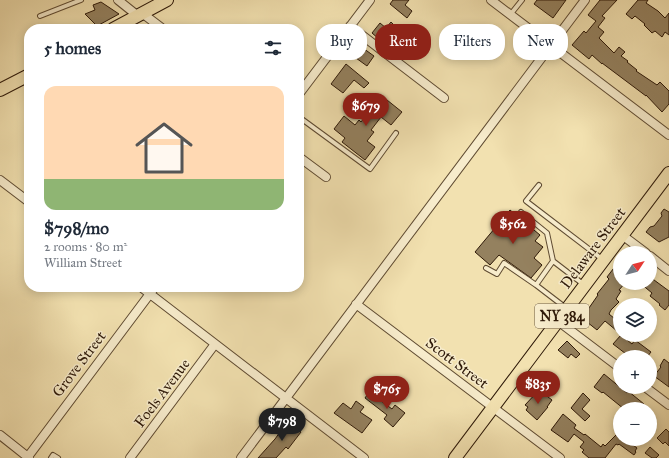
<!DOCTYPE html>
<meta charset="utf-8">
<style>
body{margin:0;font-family:"IM FELL Great Primer",serif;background:#f2f2f3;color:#1f2937;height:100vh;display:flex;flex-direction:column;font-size:15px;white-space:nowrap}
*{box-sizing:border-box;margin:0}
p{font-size:13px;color:#747a83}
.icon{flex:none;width:22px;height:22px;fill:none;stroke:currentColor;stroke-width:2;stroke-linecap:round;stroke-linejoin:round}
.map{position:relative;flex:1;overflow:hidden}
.details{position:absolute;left:24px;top:24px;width:280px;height:268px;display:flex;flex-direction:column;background:#fff;border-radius:16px;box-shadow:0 2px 10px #0003}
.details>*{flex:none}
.top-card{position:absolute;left:316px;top:24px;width:293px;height:36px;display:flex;gap:8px}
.needle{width:26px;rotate:54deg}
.controls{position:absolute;left:613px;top:246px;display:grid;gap:8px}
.controls a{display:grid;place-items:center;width:44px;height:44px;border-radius:50%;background:#fff;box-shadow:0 2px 10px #0003;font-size:20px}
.price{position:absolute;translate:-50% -34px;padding:0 9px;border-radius:14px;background:#8f2418;color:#fff;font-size:13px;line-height:26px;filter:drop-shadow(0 1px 2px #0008)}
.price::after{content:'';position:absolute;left:50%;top:24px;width:12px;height:9px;margin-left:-6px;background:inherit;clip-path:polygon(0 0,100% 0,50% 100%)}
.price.active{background:#222;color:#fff}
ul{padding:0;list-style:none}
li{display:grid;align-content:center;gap:8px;height:212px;padding:0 20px}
li span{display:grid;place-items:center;height:124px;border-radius:12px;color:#555}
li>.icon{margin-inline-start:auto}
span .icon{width:72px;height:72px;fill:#fffc;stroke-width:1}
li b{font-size:17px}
h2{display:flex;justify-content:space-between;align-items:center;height:48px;padding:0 20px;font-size:17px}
.chip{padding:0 14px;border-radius:16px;background:#fff;box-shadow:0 2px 10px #0003;font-size:14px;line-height:36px}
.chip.active{background:#8f2418;color:#fff}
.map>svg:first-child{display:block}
.building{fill:#94815f;stroke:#2e1908}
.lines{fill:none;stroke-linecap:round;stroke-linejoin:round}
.lane-casing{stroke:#5f4b32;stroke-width:6}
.street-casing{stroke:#5f4b32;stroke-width:10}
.primary-casing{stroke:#2e1908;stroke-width:14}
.lane{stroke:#f7eccc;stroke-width:4}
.street{stroke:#f7eccc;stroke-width:8}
.primary{stroke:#f2e1b0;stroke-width:12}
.labels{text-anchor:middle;stroke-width:3;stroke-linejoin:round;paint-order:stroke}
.shield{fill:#f7eccc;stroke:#6a5843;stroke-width:1}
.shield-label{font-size:14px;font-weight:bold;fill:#2e1908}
.street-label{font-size:15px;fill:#2e1908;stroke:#f7eccc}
</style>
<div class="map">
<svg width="669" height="458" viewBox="0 0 669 458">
<rect width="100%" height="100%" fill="#f2e1b0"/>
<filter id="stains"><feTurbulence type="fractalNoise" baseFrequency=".005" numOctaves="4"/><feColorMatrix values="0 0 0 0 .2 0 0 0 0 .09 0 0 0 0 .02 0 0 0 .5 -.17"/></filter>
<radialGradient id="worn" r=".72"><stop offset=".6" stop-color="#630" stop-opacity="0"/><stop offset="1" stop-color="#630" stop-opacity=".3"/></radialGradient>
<path class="building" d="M393,0H409L405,5L412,11L407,18L390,4Z
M537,0H566L553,18L534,4Z
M600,0H617L602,16L605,18L598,27L604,32L599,38L614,53L619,47L625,52L621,56L628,61L627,62L637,70L636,71L657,85L660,82L669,91V104L662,112L646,95V96L602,63V64L592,55L589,59L572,45L584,31L586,33L596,21L588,15Z
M638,0H648L646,3L658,11L665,18L669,13V35L665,32L662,37L655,31L652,33L644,25L645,24L635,16L632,19L626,14Z
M101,2L119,14L97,26L85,14L95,10L93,5Z
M391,22L396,27L393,31L400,37L394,45L390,42L389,44L381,37L379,39L372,33L380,23L386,28Z
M360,46L374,56L367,66L356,58L358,57L354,54Z
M346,64L369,83L364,88L354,80L343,93L331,84Z
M382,96L402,112L391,125L381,117L371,130L374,132L367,141L375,147L365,160L342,142L345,138L334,129L344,116L355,125L359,120L361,122Z
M664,209L669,212V237L659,242L646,232L650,227L654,226L662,216L661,213Z
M510,210L540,235L535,241L543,247L534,258L542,265L531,278L499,255L490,265L475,252Z
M620,260V283H625L619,290L621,291L616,299L619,302L611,310L609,314L620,323V327L617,331L605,321L597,330L582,318L598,295L597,294L609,279L607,277Z
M650,277L669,291V305L665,310L659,305L660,304L650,296L652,293L640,283H650Z
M621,335L632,344L635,340L651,352L647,357H630L613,344Z
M567,341L580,354L576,358L571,354L568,358L558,350Z
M664,359L669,363V387L654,376L661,367L660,366Z
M604,374L627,393L628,391L644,404L640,409H624L603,392L602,393L594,387Z
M539,390L552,400L547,407H548L537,420L526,410L528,407L525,405Z
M369,392L392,409L395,405L405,413L393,427L384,419L387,415L365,398Z
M583,393L590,400L582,409L590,416L585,421L571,408Z
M356,401L364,407L360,412L372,420L362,433L334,413L343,403L351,409Z
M563,414L576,425L574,428L584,435L585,434L601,447L603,444L605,446L617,434L620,437V439H622L627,444L629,442L637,448L635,451L636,452L634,455L619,444L618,445L616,444L605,458H589L582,452L584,450L580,447L584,442L574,434L568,442L551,430Z
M288,421L301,432L288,449L286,447L276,458H258L275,439Z
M666,429L669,432V446L665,442L663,444L657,438Z
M650,447L659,455L656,458H652L645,453Z"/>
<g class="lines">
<defs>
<path id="lane" d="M510,15L522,0
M40,16L81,0
M299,117L370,169L396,133
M539,185L526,201L602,259
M521,212L547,233L553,261
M486,268L497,274L504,263L536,285
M566,308L536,285L553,261L583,284
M51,458L53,455L58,458"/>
<path id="street" d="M118,0L138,16
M491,0L669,135
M142,13L163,29
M350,26L444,98
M299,94L370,0
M299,157L326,177
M0,180L29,202
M622,235L646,253
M650,256L669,271
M141,287L364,458
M356,304L560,458
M558,321L620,368
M645,387L669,405
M0,435L29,458
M27,458L155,287
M130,458L215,344
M241,458L585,0"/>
<path id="primary" d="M113,29L167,0
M0,90L29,75
M455,458L669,173"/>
</defs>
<use href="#lane" class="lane-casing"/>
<use href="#street" class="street-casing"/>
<use href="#primary" class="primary-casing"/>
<use href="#lane" class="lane"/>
<use href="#street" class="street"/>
<use href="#primary" class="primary"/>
</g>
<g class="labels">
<rect class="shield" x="535" y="304" width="54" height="24" rx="3"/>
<g class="shield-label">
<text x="562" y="321">NY 384</text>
</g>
<g class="street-label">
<text transform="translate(593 248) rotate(-53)" y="5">Delaware Street</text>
<text transform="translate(457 363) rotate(37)" y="5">Scott Street</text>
<text transform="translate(79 364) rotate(-53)" y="5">Grove Street</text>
<text transform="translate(162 393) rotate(-53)" y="5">Foels Avenue</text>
</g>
</g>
<rect width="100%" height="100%" filter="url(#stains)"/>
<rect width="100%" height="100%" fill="url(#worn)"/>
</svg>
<div class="controls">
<a><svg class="needle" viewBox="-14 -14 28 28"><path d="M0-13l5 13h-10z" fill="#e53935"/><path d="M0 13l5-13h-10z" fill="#747a83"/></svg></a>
<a><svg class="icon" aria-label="layers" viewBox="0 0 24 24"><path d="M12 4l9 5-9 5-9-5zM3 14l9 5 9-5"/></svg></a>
<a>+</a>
<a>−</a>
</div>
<b class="price" style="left:366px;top:127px">$679</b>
<b class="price" style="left:513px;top:245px">$562</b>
<b class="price" style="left:538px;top:405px">$835</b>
<b class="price" style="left:387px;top:410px">$765</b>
<b class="price active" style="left:282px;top:442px">$798</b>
<div class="top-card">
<a class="chip">Buy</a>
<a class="chip active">Rent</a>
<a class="chip">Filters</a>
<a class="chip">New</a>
</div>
<section class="details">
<h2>5 homes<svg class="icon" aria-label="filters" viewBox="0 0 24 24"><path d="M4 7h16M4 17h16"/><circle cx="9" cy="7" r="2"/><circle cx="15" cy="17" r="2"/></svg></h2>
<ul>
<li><span style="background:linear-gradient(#ffd9b3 75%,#8fb573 0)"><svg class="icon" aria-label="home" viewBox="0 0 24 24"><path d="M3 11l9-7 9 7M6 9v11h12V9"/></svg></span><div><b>$798/mo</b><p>2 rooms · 80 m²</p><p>William Street</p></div></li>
</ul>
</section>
</div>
